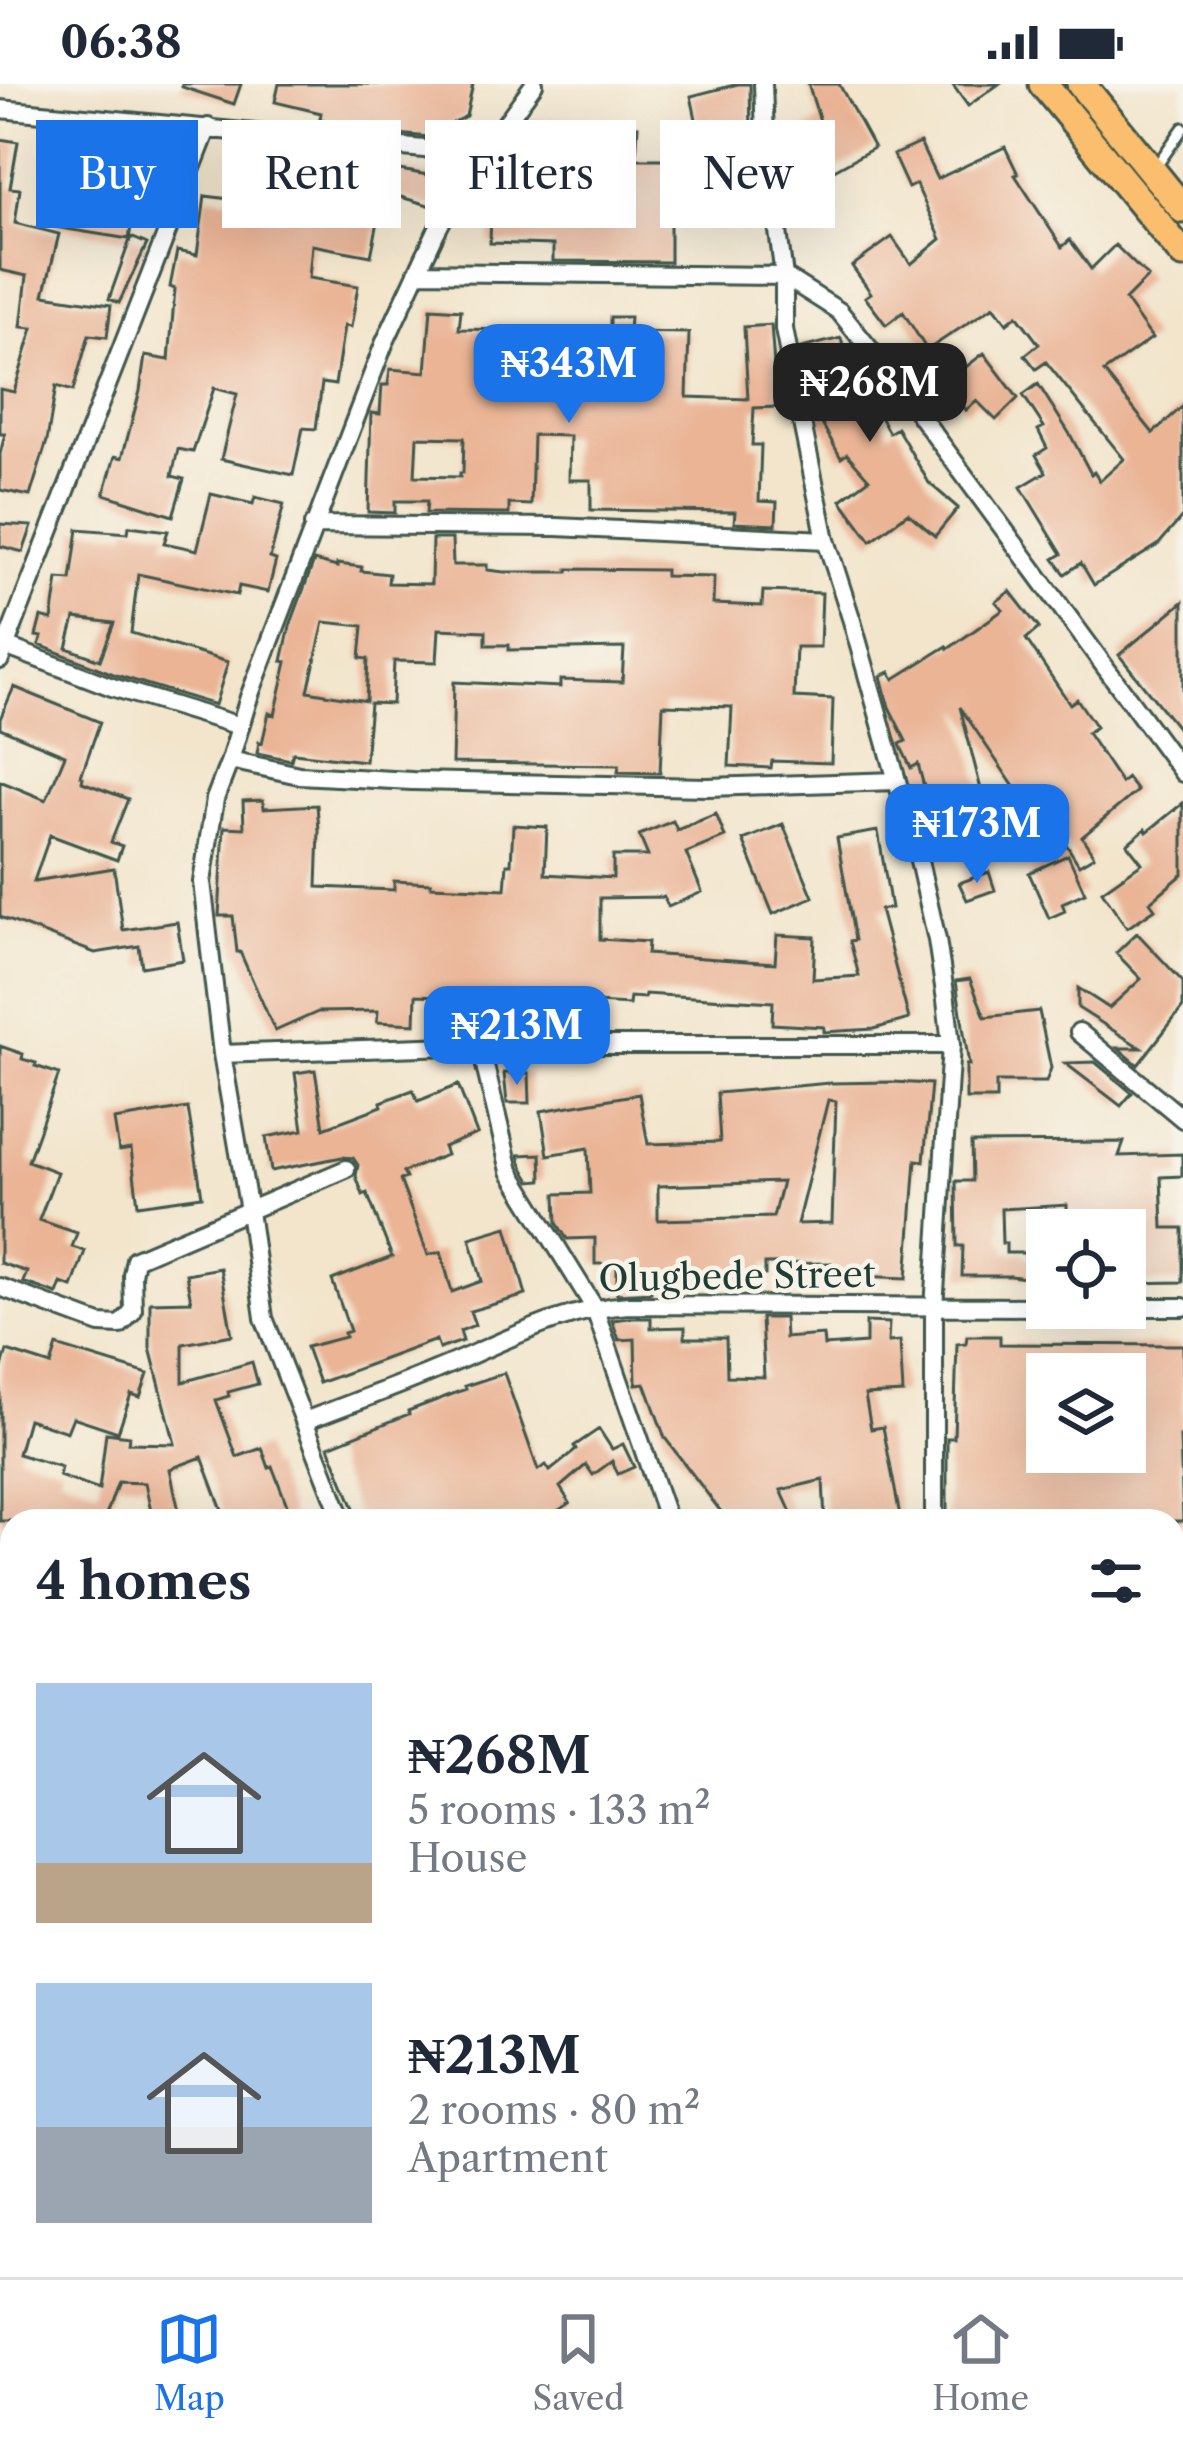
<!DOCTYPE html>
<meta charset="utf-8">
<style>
body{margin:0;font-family:"Libre Caslon Text",serif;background:#f2f2f3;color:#1f2937;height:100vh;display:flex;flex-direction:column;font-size:45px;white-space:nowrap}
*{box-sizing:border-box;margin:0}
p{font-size:39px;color:#747a83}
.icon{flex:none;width:66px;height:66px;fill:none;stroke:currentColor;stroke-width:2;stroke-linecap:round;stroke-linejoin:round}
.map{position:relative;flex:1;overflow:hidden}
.panel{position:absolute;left:0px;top:1425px;width:1185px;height:768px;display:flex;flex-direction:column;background:#fff;border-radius:36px 36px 0 0;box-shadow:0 12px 48px #0002}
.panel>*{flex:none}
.hud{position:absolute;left:36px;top:36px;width:1113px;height:108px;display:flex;gap:24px}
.controls{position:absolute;left:1026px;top:1125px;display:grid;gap:24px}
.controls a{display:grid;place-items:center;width:120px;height:120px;border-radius:0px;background:#fff;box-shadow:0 12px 48px #0002;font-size:60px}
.price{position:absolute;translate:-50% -102px;padding:0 27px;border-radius:24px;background:#1a73e8;color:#fff;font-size:39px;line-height:78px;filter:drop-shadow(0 3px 6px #0008)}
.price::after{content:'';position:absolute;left:50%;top:72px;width:36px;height:27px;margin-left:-18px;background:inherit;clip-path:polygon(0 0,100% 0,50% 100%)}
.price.current{background:#222;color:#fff}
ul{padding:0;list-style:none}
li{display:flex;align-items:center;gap:36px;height:300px;padding:0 36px}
li span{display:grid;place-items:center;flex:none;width:336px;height:240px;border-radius:0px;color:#555}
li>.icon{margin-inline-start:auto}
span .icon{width:144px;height:144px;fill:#fffc;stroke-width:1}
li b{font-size:51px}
h2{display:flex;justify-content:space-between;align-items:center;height:144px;padding:0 36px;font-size:51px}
.tag{padding:0 42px;border-radius:0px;background:#fff;box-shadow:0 12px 48px #0002;font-size:42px;line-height:108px}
.tag.current{background:#1a73e8;color:#fff}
.status{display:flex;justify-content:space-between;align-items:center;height:84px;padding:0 60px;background:#fff;direction:ltr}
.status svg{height:33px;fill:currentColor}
.dock{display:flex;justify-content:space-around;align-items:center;height:168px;border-top:3px solid #e0e1e3;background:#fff;font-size:33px;color:#747a83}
.dock a{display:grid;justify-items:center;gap:6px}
.dock .current{color:#1a73e8}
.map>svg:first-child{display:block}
.building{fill:#eab495;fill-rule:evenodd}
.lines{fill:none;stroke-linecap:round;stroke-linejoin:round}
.service-casing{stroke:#3f564b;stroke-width:15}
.minor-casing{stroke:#3f564b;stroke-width:22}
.primary-casing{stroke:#3f564b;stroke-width:33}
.service{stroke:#fff;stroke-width:9}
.minor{stroke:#fff;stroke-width:16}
.primary{stroke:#fabe6e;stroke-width:27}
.labels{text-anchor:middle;stroke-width:9;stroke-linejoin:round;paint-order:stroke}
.street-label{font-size:36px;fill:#1f3d34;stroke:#f7f3e8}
</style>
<div class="status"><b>06:38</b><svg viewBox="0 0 49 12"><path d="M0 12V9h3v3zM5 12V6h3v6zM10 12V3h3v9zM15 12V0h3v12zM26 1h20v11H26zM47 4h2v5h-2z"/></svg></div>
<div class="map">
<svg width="1183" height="2193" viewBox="0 0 1183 2193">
<rect width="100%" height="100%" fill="#f7f3e8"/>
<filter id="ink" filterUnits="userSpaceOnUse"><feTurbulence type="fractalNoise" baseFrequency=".00833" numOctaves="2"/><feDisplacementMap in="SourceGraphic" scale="24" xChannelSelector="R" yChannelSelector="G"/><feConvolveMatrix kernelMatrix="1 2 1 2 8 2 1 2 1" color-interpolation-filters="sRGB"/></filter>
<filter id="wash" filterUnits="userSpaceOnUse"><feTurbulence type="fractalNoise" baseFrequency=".004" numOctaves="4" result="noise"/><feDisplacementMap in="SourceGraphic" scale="48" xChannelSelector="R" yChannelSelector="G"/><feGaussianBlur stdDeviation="2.7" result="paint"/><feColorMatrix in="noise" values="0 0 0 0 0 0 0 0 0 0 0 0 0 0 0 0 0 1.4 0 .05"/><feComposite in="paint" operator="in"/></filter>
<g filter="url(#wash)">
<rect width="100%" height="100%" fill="#f2e5cc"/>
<g id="blocks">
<path class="building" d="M182,0H241L234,20L182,3Z
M279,0H473L466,32L448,41H464L462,56L365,47L320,35L321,29L275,18Z
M738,0H750L751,52L733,51L734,41L699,49L691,12Z
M808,0H839L874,64L825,91L801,48L820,37Z
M952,0H999L968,22Z
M583,34V50L545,53L543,96L586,97L591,39L638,42L636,75H678V92H670V178L553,177V161L490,159L492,99H494L500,65L510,54L530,58L528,37Z
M66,44L83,46L81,54L177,65L172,99L139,95L129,155L54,143L64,85L53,81Z
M0,55L18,58L10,104L20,105L15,139L59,150L44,211L111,221L107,253L89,251L73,307L56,302L47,357L30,412L0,406V370L5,350H0V305L14,308L33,244L21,243L27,192L0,186Z
M920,59L937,95L1005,63L1018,90L1015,91L1062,163L1070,156L1091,185L1115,161L1148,193L1125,216L1152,254L1104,288L1153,349L1183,322V432L1158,461L1094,501L1081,479L1065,490L1054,475L1062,470L1021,403L1046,388L1036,371L1047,364L1038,346L1044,343L1023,311L1038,300L1071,352L1091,390L1094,388L1100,397L1124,375L1046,278L1036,285L1025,271L1039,260L1017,231L1007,239L994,222L927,266L903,228L886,241L865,213L871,209L852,182L892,153L911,180L941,155L916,100L908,104L893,71Z
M233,70L322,76L323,72L444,94L435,123L397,112L394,125L381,123L371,172L312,161L309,194L358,202L351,243L344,242L335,301L322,299L316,345L303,344L293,391L221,375L237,310L214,304L193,368L178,365L172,392L184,395L173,432L104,410L115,372L122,374L140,307L145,272L169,276L175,205L170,203L177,167L197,171L205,112L230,115Z
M131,153L147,160L119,219L109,215Z
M431,224L461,226L459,245L514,246L512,292L575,294L577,253L610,254V233H630L629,248L689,249L687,313L748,315L744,243L771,241L777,323L754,324L752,361H761L759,417L777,418L776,441L734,439L735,428L591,426V396H569L570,352L533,351L531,421L509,420V430L426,429L427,417H395V429L368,428L371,329L380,330L382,301H388L390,285L426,288ZM417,353L464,354L463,389H460V393L415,392Z
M841,254L848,281L861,275L888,309L871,316L889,349L897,344L929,399L958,424L935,452L908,429L871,457L841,416L869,395L847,370L841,374L821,338L818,339L801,264Z
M984,269L1018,314L996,336L977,317L966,326L945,299Z
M211,410L253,420L255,413L284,420L270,474L276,476L268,508L239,502L237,511L138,490L131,549L228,578L215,621L116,591L39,561L42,553L36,552L41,533L52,536L58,495L71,496L78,445L128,449L129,442L168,447L164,459L197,466ZM75,534L114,539L100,576L67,564Z
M0,440L32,442L23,468L0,462Z
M432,455H452L453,481H487V486L504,488H568V485L665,486V492L714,493L713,520L762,522L763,507L822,509L820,563H796L794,613L833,615L831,679L772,677L771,684L729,682L732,623L663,621L660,689L618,688L619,681L452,679L454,598L560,603V596L622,598L624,564L509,566V561H486V547L439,545L437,578L394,577L392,620L370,619L365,677L293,669L291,676L257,669L259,658L262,659L269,629L275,631L287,578L282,577L290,542L314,477L337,483V480L362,483L361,487L389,490L388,499L431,500ZM324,538L363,542L360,574L368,575L366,617L308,607Z
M1010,507L1039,544L1026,555L1070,620L1077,615L1096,643L1087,649L1121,699L1127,694L1137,707L1082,753L1094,772L1079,781L1046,728L1022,745L1028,764L996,775L989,753L934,769L926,742L934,740L918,680L911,684L901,663L900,660L906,657L889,623L881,592L890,588L894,595L947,562L948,565L1003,526L996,518ZM960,623L1021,713L986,725Z
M1183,518V651L1119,571Z
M14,603L100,638L81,692L83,693L82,698L128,715L111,758L122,762L117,776L50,751L34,797L114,784L123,846L177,838L183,876L142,883L139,862L95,869L0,833V697L46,716L65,671L0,644V635Z
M263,716L264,724L317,721L319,746L317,803L394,806V797L431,799V802L505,805L507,780H511L513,741L547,743L545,790L613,794V772H648L639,751L673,737L677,746L716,730L725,753L686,769L702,808L668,823L664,813L600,814V855L648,858L647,870L775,879L777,851L815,853L813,895L859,892L850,857L855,856L837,754L878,747L891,824L880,826L909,935L874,945L824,948V943L772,940L773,918L645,910L644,914L630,913L629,921L597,919V928L532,929V936L489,933L491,914L416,911L415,940L377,938L378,927L318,928L275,947L240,868H237L233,832H219L224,743L244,744L243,717Z
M1183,719V790L1150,818L1155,825L1127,844L1102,807L1142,779L1127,760L1145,745L1147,748Z
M783,740L813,813L773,830L743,756Z
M1068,771L1085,809L1062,819L1065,827L1049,834L1029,789Z
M989,788L995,806L967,816L959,799Z
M1137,849L1183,898V923L1138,981L1118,964H1141L1078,924V904L1109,924L1141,895L1116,869Z
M970,895L985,933L1039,927L1051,984L1046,998H996V1015H966V981H969L956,897Z
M0,962L23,970L22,975L36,979L35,982L59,990L28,1077L57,1088L39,1136L77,1149L72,1163L85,1167L72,1203L61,1199L57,1210L23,1198L27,1188L0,1179Z
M1095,978L1132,1009L1121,1022L1065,979Z
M315,986L324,1044L382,1022L381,1018L413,1006L418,1017L458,1001L477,1050L443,1063L446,1071L403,1088L406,1094L400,1096L428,1171L441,1168L452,1208L482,1197L470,1154L507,1143L526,1211L470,1227L475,1241L460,1247L463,1257L439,1265L436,1256L319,1299L306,1263L345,1253L344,1249L350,1247L332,1196L392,1173L367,1109L363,1111L356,1092L358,1081L353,1074L342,1073L271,1087L266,1053L303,1046L295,989Z
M504,989H529L530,1019H507Z
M892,998L931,1000L924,1077L916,1076L907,1194L831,1191V1179L765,1180V1191L651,1201V1208L617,1210V1180H595V1154L567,1155L557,1139L556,1110L590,1109L588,1064L548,1071L541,1027L639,1010L648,1060L720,1058L717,1009L830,999ZM828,1016L836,1017L832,1139L797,1140ZM782,1098L773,1133L658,1136V1102Z
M188,1024L202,1112L138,1121L131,1065L119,1067L114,1036Z
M1124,1058L1119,1072L1182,1070V1092L1161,1093L1163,1144H1183V1198L1125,1199V1146H1078V1130L1067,1131V1121L1001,1125L1002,1159H1006V1169H1025V1173L1047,1175V1197L1011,1192H962L963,1162H957L956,1097H972L971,1059Z
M541,1070L542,1096L531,1097L522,1082L519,1071Z
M220,1184L232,1251L183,1260V1298L252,1278L258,1300L228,1308L229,1312L216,1316L237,1373L262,1364L269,1384L272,1382L293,1437H226L202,1373L170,1385L181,1437H153L145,1399L118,1398L104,1437H0V1290L7,1267L51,1281L57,1262L148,1290L140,1313L131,1310L118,1348L73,1333L67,1348L28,1335L18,1370L61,1383L59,1392L99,1406L106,1349L129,1352L128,1359L175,1360L150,1264V1218L191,1217L186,1190Z
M630,1234H651V1244L685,1243V1254H726L727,1292L764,1293L761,1234H784L785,1254L823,1251L824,1262L866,1259V1238L889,1239L888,1258L900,1257L903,1309L865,1311L871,1345L883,1343L901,1437H825L823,1396L781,1406L795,1437H728L665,1354L645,1299L636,1300L635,1255L619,1256L612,1236Z
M967,1252H1000V1260L1183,1261V1353H1180L1183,1437H947V1354H954L957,1260L966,1259ZM1043,1290H1125V1368L1050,1373V1368H1047V1359H1043Z
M504,1289L538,1386L546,1381L550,1387L576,1366L574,1362L599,1345L612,1365L623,1360L634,1383L618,1390L612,1377L593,1391L586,1381L560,1403L570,1419L542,1437H359L329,1362L409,1330L408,1327L466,1305L465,1302Z"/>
</g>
</g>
<g filter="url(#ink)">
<use href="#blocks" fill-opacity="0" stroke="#3f564b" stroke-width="3"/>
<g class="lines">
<defs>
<path id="service" d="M1155,84L1183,44"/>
<path id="minor" d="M763,0L765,51L784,192V245L802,339L826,456L852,537L917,768L937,856L946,916L951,961L934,1224V1437
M0,25L477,70
M417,188L784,192L839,227L889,289L1183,689
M313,441L557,443L826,456
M0,560L112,603L240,642
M0,576L208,43
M230,676L299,691L412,697L708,703L897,697
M1079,948L1183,1035
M480,961L510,1087L594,1223L668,1437
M222,970L480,961H951
M0,1203L100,1240L120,1241L133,1227L132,1191L135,1175L346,1085
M1125,1223H1183
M305,1337C349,1320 393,1304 436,1286C500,1260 559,1225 629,1221L1047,1223
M343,1437L264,1234L249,1127L222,970L202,798L215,715L230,676L249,613L384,260L436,148L477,70L500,47L534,0
M1173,1476H1183
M0,1487L12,1491
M0,1747L12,1752
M1173,1849L1183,1864
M0,2084L12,2080
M461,2181L467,2193
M785,2181L792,2193
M1091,2181L1099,2193"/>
<path id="primary" d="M1043,0L1183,170
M1081,0L1183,125"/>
</defs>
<use href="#service" class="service-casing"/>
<use href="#minor" class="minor-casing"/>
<use href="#primary" class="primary-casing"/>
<use href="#service" class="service"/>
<use href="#minor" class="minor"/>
<use href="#primary" class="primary"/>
</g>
</g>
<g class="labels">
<g class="street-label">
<text transform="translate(737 1192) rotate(-1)" y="13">Olugbede Street</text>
</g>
</g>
</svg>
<div class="controls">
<a><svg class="icon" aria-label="locate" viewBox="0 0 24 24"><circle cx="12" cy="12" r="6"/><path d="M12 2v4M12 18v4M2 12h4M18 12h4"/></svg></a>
<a><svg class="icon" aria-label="layers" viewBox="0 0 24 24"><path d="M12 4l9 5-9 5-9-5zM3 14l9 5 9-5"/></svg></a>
</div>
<b class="price" style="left:569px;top:342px">₦343M</b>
<b class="price current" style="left:870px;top:361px">₦268M</b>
<b class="price" style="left:977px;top:802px">₦173M</b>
<b class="price" style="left:517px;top:1004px">₦213M</b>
<div class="hud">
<a class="tag current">Buy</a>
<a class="tag">Rent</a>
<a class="tag">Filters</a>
<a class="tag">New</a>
</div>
<section class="panel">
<h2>4 homes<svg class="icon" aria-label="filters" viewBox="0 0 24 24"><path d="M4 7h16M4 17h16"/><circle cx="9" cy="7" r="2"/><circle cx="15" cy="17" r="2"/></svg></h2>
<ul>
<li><span style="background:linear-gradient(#a9c7e8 75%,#b9a48a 0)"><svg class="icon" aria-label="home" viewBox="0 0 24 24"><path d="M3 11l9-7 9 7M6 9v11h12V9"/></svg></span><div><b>₦268M</b><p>5 rooms · 133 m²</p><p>House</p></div></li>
<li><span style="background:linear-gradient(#a9c7e8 60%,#9aa5b1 0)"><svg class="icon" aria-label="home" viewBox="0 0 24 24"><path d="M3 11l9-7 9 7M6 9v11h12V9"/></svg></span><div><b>₦213M</b><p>2 rooms · 80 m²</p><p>Apartment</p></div></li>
</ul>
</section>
</div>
<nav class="dock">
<a class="current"><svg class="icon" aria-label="map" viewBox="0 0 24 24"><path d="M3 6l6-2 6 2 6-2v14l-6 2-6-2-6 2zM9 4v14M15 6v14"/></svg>Map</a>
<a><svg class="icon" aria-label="saved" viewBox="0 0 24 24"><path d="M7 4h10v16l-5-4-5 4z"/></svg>Saved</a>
<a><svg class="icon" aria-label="home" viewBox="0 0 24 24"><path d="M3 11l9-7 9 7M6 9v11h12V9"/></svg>Home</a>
</nav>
